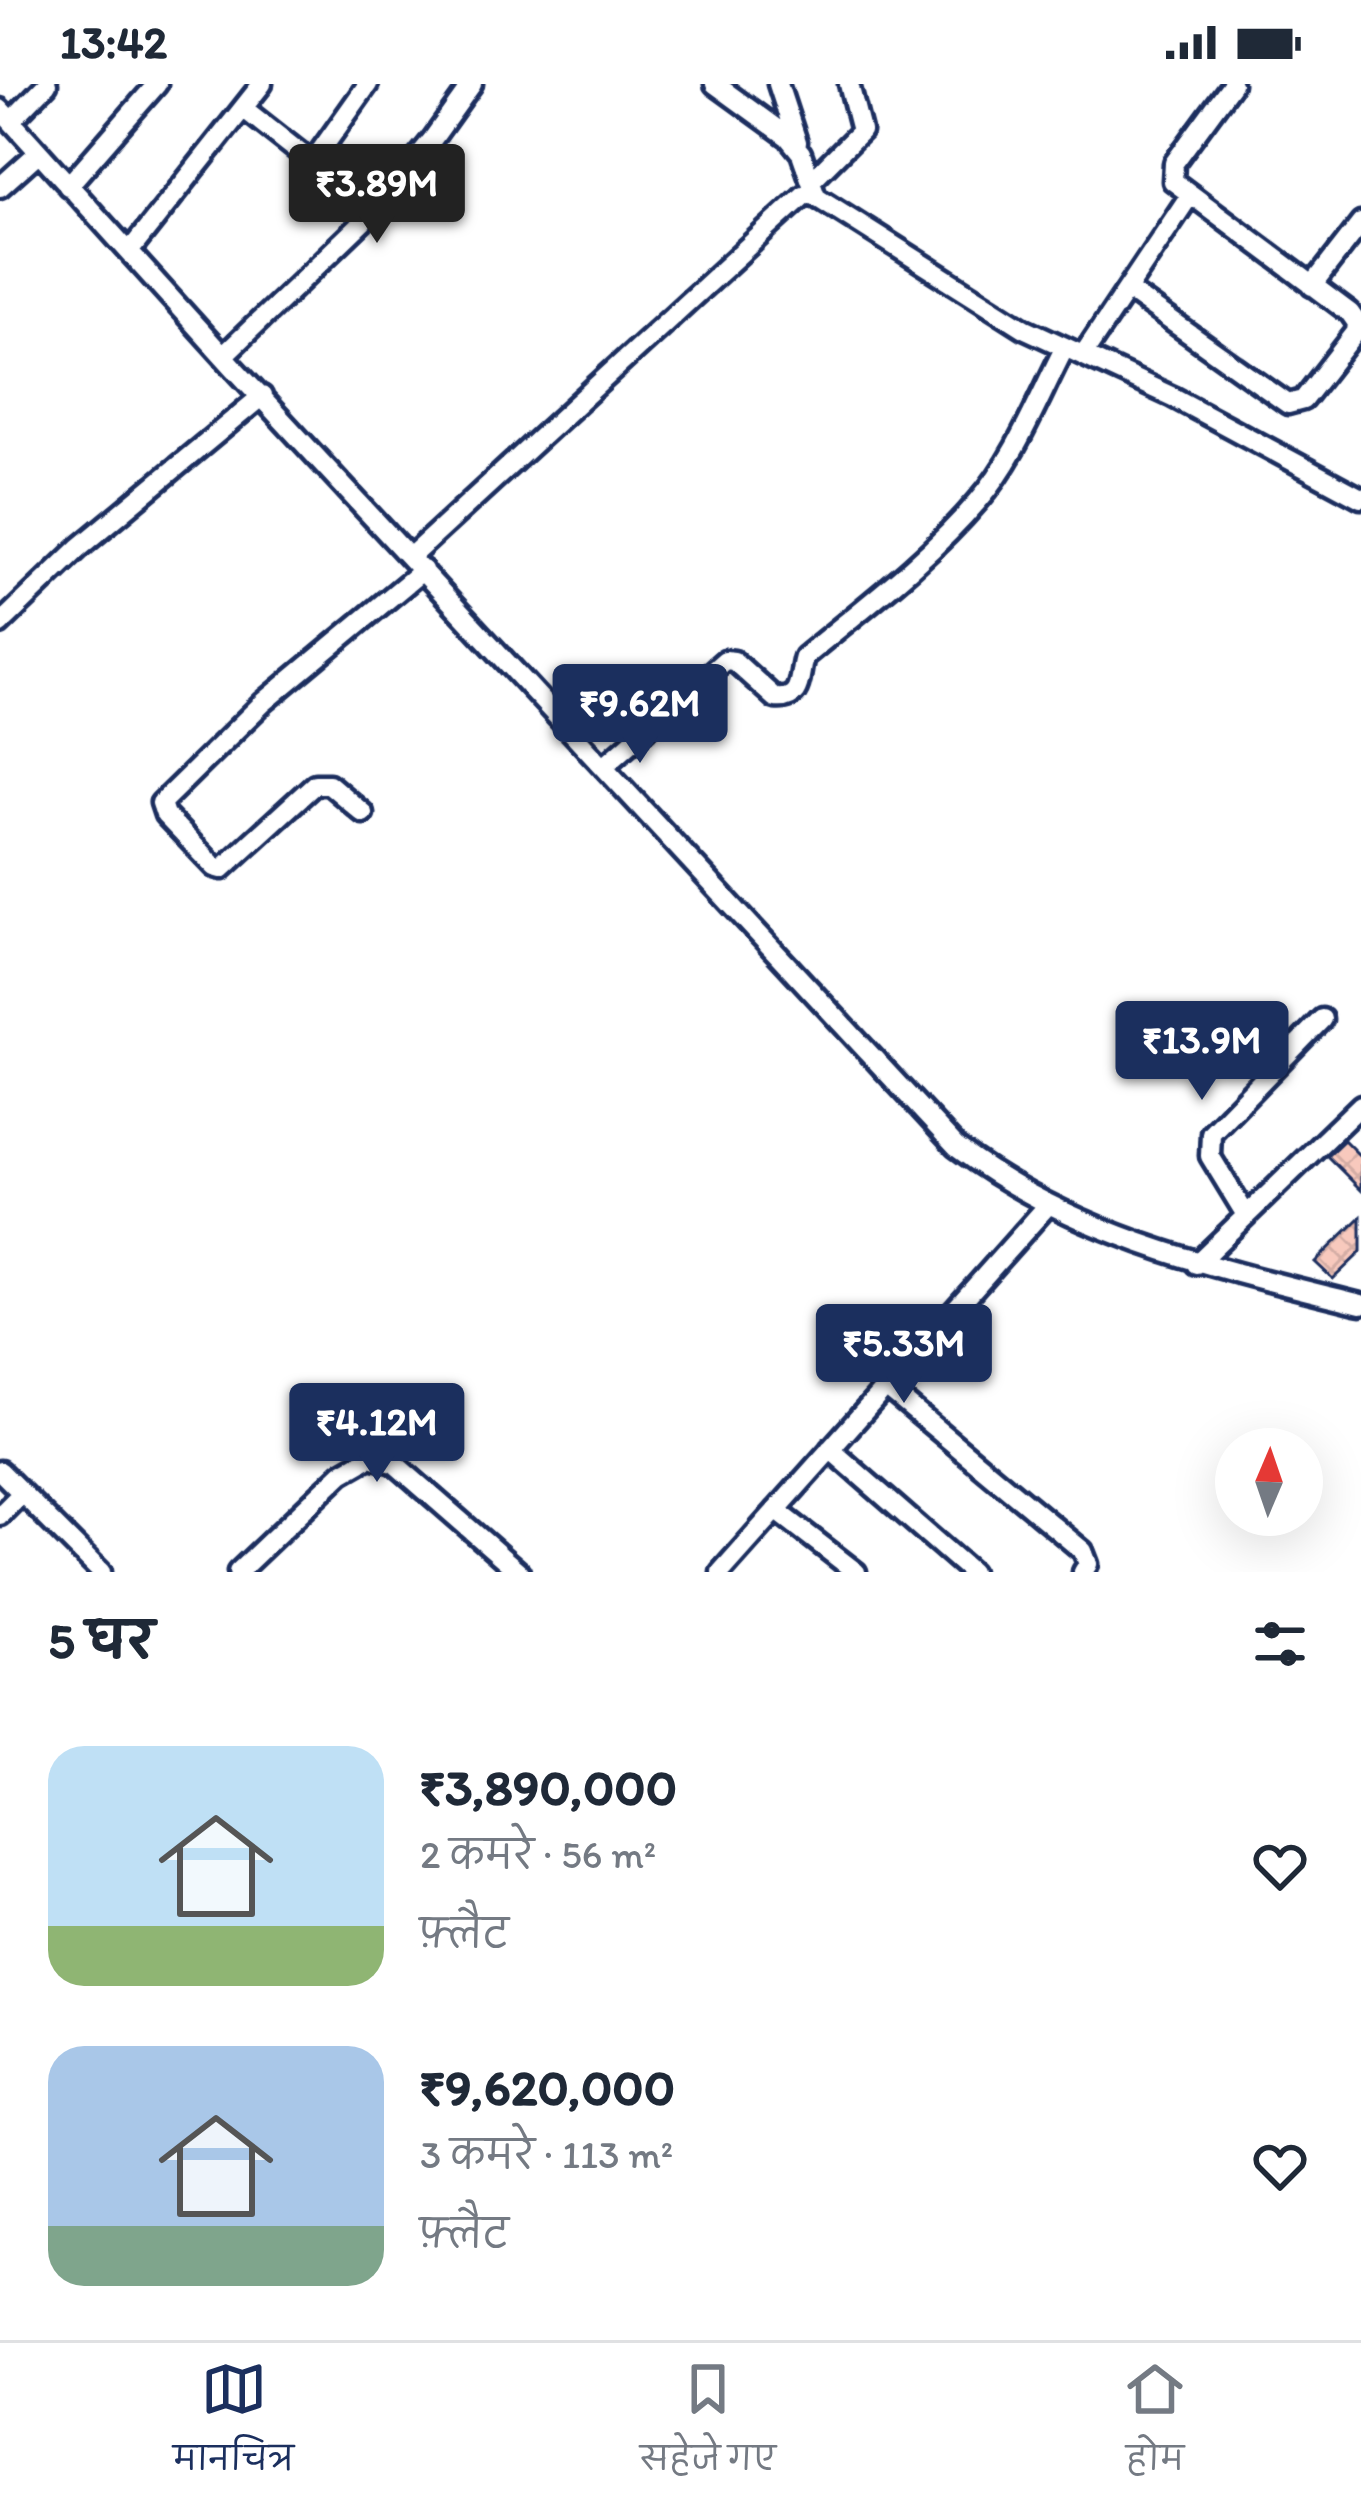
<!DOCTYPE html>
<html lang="hi">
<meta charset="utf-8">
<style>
body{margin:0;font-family:Itim,"Playpen Sans Deva",sans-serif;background:#f6f6f7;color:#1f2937;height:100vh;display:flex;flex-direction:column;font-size:45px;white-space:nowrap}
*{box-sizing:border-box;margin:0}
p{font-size:39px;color:#747a83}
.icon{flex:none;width:66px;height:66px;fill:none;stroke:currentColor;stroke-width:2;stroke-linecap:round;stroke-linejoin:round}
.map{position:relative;height:1488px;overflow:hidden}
.sheet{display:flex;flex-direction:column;background:#fff;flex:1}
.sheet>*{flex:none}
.needle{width:78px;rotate:2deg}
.fabs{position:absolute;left:1215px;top:1344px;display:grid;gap:24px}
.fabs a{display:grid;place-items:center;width:108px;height:108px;border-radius:50%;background:#fff;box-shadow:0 12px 48px #0002;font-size:60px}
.price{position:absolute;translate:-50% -102px;padding:0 27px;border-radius:12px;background:#1b2f5e;color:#fff;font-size:39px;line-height:78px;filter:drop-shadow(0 3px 6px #0008)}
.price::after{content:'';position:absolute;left:50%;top:72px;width:36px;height:27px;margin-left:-18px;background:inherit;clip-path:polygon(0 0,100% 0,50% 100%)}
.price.active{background:#222;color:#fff}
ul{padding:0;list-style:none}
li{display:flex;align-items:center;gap:36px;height:300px;padding:0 48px}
li span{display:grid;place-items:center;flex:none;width:336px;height:240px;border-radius:36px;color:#555}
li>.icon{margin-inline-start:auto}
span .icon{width:144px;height:144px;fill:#fffc;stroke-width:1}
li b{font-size:51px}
h2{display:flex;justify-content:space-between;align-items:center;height:144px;padding:0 48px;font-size:51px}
.status{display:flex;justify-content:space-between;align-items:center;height:84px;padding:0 60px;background:#fff;direction:ltr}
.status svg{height:33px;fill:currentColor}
.tabs{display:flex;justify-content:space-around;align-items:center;height:168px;border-top:3px solid #e0e1e3;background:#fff;font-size:33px;color:#747a83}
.tabs a{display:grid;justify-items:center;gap:6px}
.tabs .active{color:#1b2f5e}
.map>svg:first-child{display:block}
.building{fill:url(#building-cross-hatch);stroke:#1b2f5e;stroke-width:3}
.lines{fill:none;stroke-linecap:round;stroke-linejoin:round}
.minor-casing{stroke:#1b2f5e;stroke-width:27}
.minor{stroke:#fff;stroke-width:18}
</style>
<div class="status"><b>13:42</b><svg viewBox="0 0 49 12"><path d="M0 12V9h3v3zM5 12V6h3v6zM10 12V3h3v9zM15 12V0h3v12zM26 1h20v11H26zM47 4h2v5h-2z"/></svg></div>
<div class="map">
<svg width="1361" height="1488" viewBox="0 0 1361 1488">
<defs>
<pattern id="building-cross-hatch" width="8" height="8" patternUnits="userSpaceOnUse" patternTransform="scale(3)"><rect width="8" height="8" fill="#f8c9bd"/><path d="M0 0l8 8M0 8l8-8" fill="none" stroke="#d4ada5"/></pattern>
</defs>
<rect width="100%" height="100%" fill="#fff"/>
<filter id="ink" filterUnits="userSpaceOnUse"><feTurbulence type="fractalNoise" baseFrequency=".00833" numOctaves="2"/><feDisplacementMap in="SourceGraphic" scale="24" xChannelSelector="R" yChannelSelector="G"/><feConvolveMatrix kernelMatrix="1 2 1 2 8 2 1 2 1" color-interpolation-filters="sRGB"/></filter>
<g filter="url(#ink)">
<path class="building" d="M1344,1056L1361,1073V1106L1327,1072Z
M1361,1133V1168L1333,1195L1315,1178Z"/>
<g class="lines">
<defs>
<path id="minor" d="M715,0L788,53L801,69L815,109
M778,0L797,58
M243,24L374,127
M0,25L233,283L956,1063C1075,1153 1219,1185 1361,1220
M11,37L47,0
M312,79L368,0
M811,97L861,47L849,0
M68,102L157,0
M0,103L38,69
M129,168L262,0
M1312,202L1361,139
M1129,207L1288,320L1303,316L1356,248L1357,239L1350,229L1173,97L1174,79L1232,0
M1083,271L1190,111
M223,272L374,127L432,56L472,0
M410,473L804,111L811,109L1026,245L1173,313L1361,414
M0,540L79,464L262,312
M604,682L725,576L734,577L775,614C804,617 798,591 804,573C863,524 928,476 978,417C1016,374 1039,313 1065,263
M363,729L329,700H315L222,785L215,783L165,731L161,719L263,619L423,486
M1246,1131L1210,1072L1211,1049L1322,935
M1196,1180L1361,1021
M886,1303L1083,1467L1088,1480L1083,1488
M830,1365L971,1488
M0,1387L101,1488
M776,1426L856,1488
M0,1431L22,1409
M238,1488L342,1389L370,1373L394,1379L519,1488
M721,1488L1048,1121"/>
</defs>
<use href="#minor" class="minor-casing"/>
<use href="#minor" class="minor"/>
</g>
</g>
</svg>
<div class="fabs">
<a><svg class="needle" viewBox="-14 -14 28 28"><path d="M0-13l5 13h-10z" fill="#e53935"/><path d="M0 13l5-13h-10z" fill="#747a83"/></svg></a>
</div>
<b class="price active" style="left:377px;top:162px">₹3.89M</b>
<b class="price" style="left:640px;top:682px">₹9.62M</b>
<b class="price" style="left:1202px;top:1019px">₹13.9M</b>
<b class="price" style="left:904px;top:1322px">₹5.33M</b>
<b class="price" style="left:377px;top:1401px">₹4.12M</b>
</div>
<section class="sheet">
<h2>5 घर<svg class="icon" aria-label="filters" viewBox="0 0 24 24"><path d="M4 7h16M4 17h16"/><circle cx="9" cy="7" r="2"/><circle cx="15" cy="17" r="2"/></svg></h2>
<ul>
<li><span style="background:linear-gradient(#bfe0f5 75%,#8fb573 0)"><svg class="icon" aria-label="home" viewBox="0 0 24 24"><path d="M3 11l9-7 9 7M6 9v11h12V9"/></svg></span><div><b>₹3,890,000</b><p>2 कमरे · 56 m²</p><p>फ़्लैट</p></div><svg class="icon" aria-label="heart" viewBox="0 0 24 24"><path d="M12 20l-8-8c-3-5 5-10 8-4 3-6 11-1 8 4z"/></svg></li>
<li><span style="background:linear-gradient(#a9c7e8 75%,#7fa58c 0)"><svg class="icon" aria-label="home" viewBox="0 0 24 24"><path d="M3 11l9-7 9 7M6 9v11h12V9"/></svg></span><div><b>₹9,620,000</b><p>3 कमरे · 113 m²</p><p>फ़्लैट</p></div><svg class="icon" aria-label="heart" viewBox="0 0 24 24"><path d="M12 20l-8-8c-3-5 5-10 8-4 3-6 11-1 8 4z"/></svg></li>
</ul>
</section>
<nav class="tabs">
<a class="active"><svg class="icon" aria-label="map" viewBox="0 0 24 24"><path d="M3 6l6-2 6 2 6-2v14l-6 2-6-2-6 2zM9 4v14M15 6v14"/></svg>मानचित्र</a>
<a><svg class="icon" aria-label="saved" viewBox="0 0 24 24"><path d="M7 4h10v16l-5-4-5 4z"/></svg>सहेजे गए</a>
<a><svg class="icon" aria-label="home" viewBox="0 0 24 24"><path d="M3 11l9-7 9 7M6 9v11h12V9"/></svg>होम</a>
</nav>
